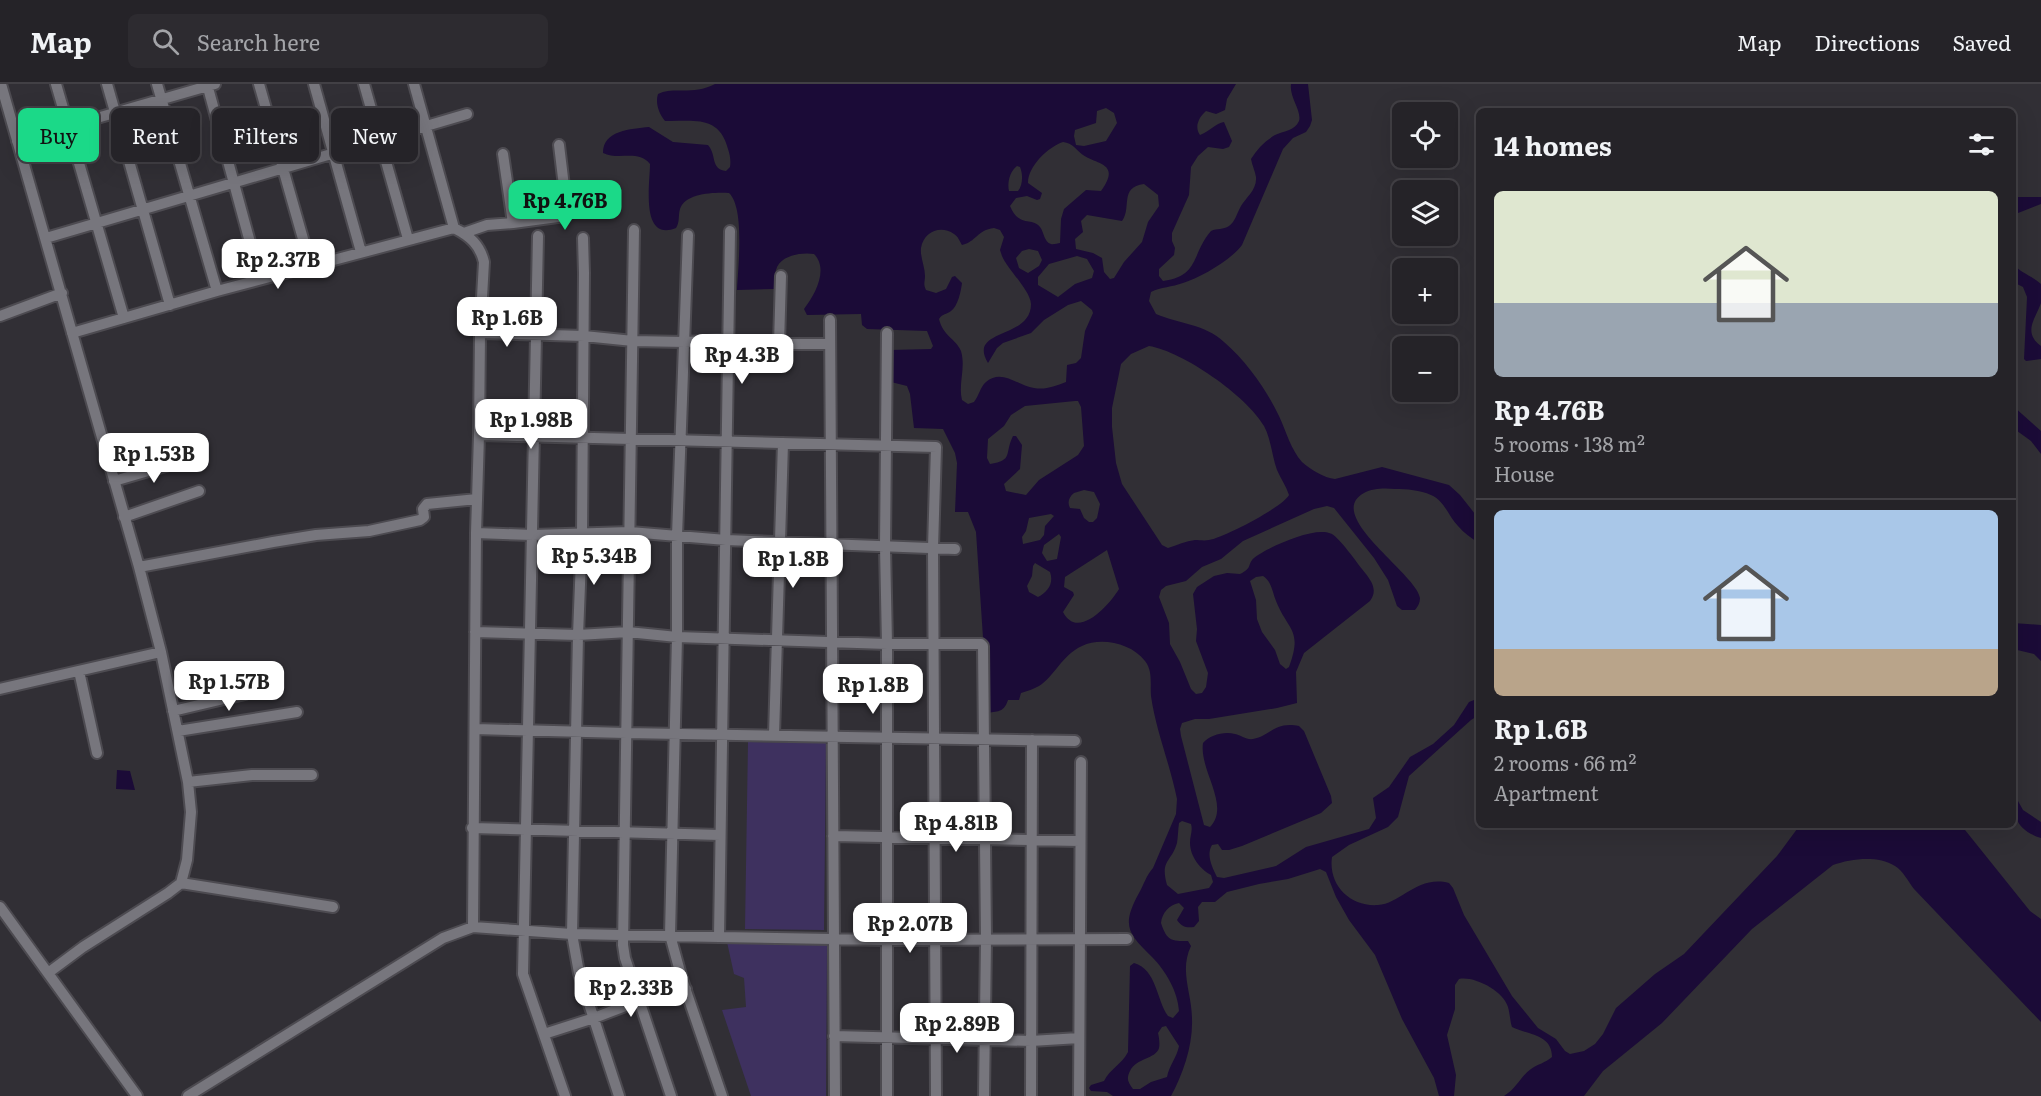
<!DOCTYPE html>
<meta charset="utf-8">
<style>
body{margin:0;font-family:Literata,serif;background:#2d2b30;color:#f1f3f6;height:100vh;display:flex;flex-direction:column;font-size:22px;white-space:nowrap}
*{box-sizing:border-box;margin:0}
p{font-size:20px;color:#a3a4a8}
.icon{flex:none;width:33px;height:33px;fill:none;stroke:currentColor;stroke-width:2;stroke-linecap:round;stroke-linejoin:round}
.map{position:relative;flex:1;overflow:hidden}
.sheet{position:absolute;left:1476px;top:24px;width:540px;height:720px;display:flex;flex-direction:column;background:#252328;border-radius:9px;box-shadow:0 6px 24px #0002,0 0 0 2px #424045}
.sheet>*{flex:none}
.top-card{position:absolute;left:18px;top:24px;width:570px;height:54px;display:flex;gap:12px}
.tools{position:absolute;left:1392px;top:18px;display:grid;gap:12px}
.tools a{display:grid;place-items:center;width:66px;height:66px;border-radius:9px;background:#252328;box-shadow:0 6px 24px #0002,0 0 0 2px #424045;font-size:30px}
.price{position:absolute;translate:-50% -51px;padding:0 14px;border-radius:12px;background:#fff;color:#222;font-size:20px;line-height:39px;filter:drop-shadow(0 2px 3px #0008)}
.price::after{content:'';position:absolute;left:50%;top:36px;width:18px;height:14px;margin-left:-9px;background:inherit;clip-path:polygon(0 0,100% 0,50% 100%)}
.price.on{background:#1bd988;color:#111}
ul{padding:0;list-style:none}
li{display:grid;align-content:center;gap:12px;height:318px;padding:0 18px}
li+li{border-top:2px solid #424045}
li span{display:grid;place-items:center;height:186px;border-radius:9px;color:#555}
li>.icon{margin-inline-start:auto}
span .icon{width:108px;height:108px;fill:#fffc;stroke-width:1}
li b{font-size:26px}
h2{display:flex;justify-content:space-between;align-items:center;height:72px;padding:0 18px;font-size:26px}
.tag{padding:0 21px;border-radius:9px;background:#252328;box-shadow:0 6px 24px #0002,0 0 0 2px #424045;font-size:21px;line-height:54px}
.tag.on{background:#1bd988;color:#111}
header{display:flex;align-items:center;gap:36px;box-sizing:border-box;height:84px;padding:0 30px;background:#252328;border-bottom:2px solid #424045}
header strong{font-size:28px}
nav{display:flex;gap:33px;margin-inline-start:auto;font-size:21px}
.search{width:420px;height:54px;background:#2d2b30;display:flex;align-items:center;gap:15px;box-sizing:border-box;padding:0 21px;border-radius:9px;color:#a3a4a8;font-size:22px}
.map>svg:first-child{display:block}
.green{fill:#3e315f}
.water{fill:#1b0b37;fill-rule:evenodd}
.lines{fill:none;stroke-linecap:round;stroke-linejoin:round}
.street-casing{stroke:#4d4b51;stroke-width:14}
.street{stroke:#77767d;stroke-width:10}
</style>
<header>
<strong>Map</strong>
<div class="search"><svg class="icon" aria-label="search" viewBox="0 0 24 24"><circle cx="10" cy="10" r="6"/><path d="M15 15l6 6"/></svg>Search here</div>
<nav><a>Map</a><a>Directions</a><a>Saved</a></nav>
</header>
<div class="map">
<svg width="2041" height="1012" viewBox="0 0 2041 1012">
<rect width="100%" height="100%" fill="#312f35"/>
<path class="green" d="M748,658L826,659L824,846L745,845Z
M727,858L827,861L826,1012H751L722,926L746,923L744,894L734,890Z"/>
<path class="water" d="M715,0H1236L1227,15L1225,26L1216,30L1206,27C1199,33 1194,43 1200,51C1209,48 1216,39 1224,38L1232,57L1229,63L1223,65L1208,63L1198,72L1191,83L1189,111L1172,149V157L1175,164L1174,171L1159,185V192L1163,197C1200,192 1191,170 1211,147C1217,144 1223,146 1229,142C1235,138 1237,129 1241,122C1246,113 1257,106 1256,93C1255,87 1252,81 1251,75C1257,65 1265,57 1275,51C1283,47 1295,47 1299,37C1302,27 1289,13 1291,0H1308L1312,36L1310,42L1306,48L1293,54L1283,65L1242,161C1231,176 1200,194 1183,199C1172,203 1161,203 1151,208L1149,217L1156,230C1179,240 1205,240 1224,258C1247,278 1266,305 1279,332C1286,347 1291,366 1302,378C1310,385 1324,394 1335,395L1382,383L1449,401L1460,411L1479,435V459C1471,454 1464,449 1458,442C1448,432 1445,417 1431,411C1420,406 1407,405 1395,405C1385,404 1373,404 1364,409C1323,431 1417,490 1420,514C1420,519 1418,522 1415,526H1402L1397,522L1388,496L1374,474L1334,424L1327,422L1314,425L1243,457L1221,475L1202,483L1186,497L1166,502L1161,506L1159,513L1169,539L1170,560L1180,578L1191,605L1196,610L1202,609L1206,603L1208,589L1196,557L1197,545L1193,510L1197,503L1214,492L1227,489L1240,490C1253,484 1247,480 1254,474C1268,463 1316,441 1332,450C1341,456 1355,476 1362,485C1370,495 1379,505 1370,517L1304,569L1296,588L1297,619L1277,624L1209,635H1195L1182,639L1180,645L1181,652L1204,741L1210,743C1231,721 1199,687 1203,659C1210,651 1224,647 1235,650C1241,651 1246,656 1253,655C1271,652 1274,637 1299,642L1304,647L1331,712L1332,719L1321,729L1242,762L1229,766H1222L1218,760L1212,761C1206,771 1212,783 1217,793L1224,794L1276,782L1306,763L1369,745L1376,734L1373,714L1389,703L1410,673L1433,660L1454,641L1469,618L1479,614V631L1471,636L1409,692L1398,733L1388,743L1349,761L1332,773C1328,801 1350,823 1378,821C1401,820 1417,791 1449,799L1453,804L1464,831L1512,912L1538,944L1556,955L1565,967L1570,970L1584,967L1595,960L1603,950L1616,924L1655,890L1684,870L1777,772L1800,741H1961L2030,827L2041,835V938L1914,805C1908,797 1903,787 1895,782C1877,771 1851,775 1833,781L1752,845L1662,939L1603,987L1584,1012H1504C1517,1004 1520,993 1531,985C1538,980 1545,979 1552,973C1552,950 1528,951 1512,943C1510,937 1510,930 1508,923C1503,907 1475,892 1459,895L1455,901V925L1447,951L1456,991L1454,1012H1439L1434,994L1402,935L1375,871L1349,836L1336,813L1326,788L1320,785L1288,795L1259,800L1227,808L1215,818H1202L1198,823L1199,837L1194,843C1186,844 1182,843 1177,836L1184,824L1179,819C1169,821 1162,829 1161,839C1167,857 1171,857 1188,857L1191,862C1179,887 1192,909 1192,935C1193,961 1183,990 1171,1012H1113L1107,1008L1091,1007L1089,1004L1091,1001L1104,997C1110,985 1122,980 1128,968L1130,882L1134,879C1157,886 1156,915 1168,932L1173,934L1179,927C1178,908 1166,887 1152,873C1128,849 1121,842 1139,809C1144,800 1146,792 1153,784L1176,730L1177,715C1170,680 1156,647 1151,612C1150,600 1153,587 1145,577C1131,559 1101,553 1082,562C1062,571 1054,593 1039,602C1034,605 1027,607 1021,609L1019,616H1008C1004,628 999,627 988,629L976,448L968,428H955L957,379L955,369L943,345L914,344L910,310L907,302L891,298L890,266L931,265L933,262L927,247L867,245L862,241L861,230L807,231L804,225C815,211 829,185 814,170C802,168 780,171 776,186C774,192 775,199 774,205L737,206C738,184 745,124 729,109C715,108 685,109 680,125C678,132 680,138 676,144C640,158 650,100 650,80C638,65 619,77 603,69C603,46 631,45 649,43L673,58L708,61C717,71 710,85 726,87L730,83C731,77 730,71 728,65C719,30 692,38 665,37C659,30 655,19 658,10C674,2 692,12 715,0ZM1106,24L1114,29L1117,39L1106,57L1084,62L1076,61L1074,52L1075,46L1096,39L1097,27ZM1063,58C1073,59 1076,66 1083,71C1098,81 1121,79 1101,107L1086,106L1064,125L1061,135L1060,159C1058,159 1053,161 1051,160C1044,158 1044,148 1040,143C1032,133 1019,144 1010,122L1016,114L1027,112L1037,116L1040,115L1042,109L1028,99C1028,82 1048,63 1063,58ZM1017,82L1020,83C1023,90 1023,101 1018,107H1009C1007,99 1010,87 1017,82ZM1144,100L1158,111L1159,122L1148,138L1142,158L1124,178L1114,194L1110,195L1104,188L1102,174L1093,169L1076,165L1075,155L1083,148L1081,137L1087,131L1122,137C1132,124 1119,103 1144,100ZM994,144L1000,146L1004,153L1000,166L1002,172C1008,186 1030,206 1031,220C1031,256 967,244 988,279L997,264L1003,259L1031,249L1044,236L1068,221L1081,217L1092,226L1093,229L1085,247L1081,274L1076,279L1067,281L1066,298C1055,302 1046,306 1034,304C1018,302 1002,284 986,298C980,303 979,312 974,318L968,320L962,316C958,300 966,284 961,267C956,255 943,252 939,235C943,229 946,231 951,227C958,222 961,207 962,199L955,192L952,193L946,205L936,209L926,206C923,200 925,198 925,192C925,183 920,173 921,164C924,147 941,141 954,150C958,152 960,158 962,161C976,158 977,146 994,144ZM1029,165L1038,167L1042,176L1039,182L1028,189L1019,184L1016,174L1022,167ZM1077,172L1087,175L1094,187L1092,194L1075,200L1058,213L1038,201V193L1049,180ZM1149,262C1182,267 1247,312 1264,342C1271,355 1272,372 1277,386C1281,395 1286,402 1289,411C1283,423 1223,454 1209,456C1204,457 1199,456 1195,456C1186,457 1177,461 1168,464L1162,461L1122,400L1116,379L1112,343V324L1121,280L1131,270ZM1075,317H1078L1081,323L1084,362L1078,371L1039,396L1026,411L1006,407L1004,400L1020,385L1022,361L1016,352H1013C1004,370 1014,376 990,380L987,374L988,355L1004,342L1011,331L1025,322ZM1084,406L1094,408L1100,420L1097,434L1093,438H1089L1084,434L1080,425L1070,424C1067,418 1069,413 1074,409ZM1051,430L1054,432L1045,442L1044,451L1040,456L1023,460L1022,453L1026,447L1029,434ZM1059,450L1061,453L1057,475L1047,477L1042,469L1044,461ZM1107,466L1119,505C1110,520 1078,557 1063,528L1074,511L1073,508L1064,503L1065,493ZM1035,479L1050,488C1054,499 1048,508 1038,513L1029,508L1027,502L1032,492L1033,482ZM1263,492C1272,498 1272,507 1276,517C1288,547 1303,545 1289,583L1286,585L1280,580L1275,566L1262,548L1257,535L1256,516L1250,497L1256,493ZM1182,737L1191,740C1193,747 1190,751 1190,759C1190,772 1200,785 1211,791L1213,798L1209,804L1178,810L1167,801C1160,776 1171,779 1177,759C1178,753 1178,746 1179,739ZM1166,942L1179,962C1177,973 1169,982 1167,993L1151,998L1140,1005H1133C1128,998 1126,995 1130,987C1136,974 1156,975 1159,964C1160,960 1159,953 1158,949L1162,943Z
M2013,113H2041V120L2013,131Z
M2013,180C2021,189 2032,192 2041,200C2041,205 2041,214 2041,219C2036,234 2022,248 2041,262V275L2026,277L2024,275L2027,213L2023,203L2013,198Z
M2013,322L2041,347V370L2031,357L2013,344Z
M2013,539L2041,541V577L2034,570L2013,565Z
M117,686L130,687L135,706L116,705Z
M2013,708L2023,726L2041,738V754C2016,746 2013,732 2013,708Z"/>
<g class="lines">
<defs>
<path id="street" d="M1,0L139,483L161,568L188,698L191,728L187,776L181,799L168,809L83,863L48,889
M56,0L124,234
M107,0L170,221
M157,0L217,207
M207,0L260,195
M259,0L311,183
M314,0L361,168
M364,0L408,155
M414,0L454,144
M17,57L215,0
M503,70L513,139
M634,146L623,861L625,874L671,1012
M464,149L487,141L513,139L565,132L567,127L559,61
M688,151L677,452V553L670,851L682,895L722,1012
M538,152L523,890L565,1012
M46,154L467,30
M583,154L584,189L582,450L578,551L572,850L579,889L619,1012
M0,232L62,209
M830,236L835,1012
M72,249L217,207L454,144C470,152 480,161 484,178L480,249L479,351L476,449L473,843
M480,249L584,252L633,257L685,258L728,256L779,260H830
M779,260L781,192
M479,351L936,363L933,464L936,1012
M114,397L186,376
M124,433L199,407
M476,449L533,451L630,448L726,456L955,465
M139,483L273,458L316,451L369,447L420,436L424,433L423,425L427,420L477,415
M475,548L578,551L628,548L677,553L887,560H981L983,562L986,855L984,1012
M79,587L97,669
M0,605L161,568
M173,627L245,610L250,607L258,593
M475,645L626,649L1075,657
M178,647L297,628
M774,651L783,359
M188,698L252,691H312
M472,744L720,751
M833,752L1080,757
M181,799L333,823
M0,823L137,1012
M719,853L730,147
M544,950L594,934L641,916L686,905
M834,952L1031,957L1079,954
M188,1012L443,854L473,843L572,850L719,853L888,856L1127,855
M887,1012V560L885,463L887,249
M1031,1012L1032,656
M1079,1012L1081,678"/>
</defs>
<use href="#street" class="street-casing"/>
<use href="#street" class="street"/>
</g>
</svg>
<div class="tools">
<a><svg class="icon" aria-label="locate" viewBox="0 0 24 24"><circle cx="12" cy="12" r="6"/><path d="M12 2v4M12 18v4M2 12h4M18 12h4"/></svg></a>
<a><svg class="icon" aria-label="layers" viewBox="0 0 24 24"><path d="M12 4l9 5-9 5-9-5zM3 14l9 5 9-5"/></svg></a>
<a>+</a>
<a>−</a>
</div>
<b class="price on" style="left:565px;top:147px">Rp 4.76B</b>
<b class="price" style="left:278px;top:206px">Rp 2.37B</b>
<b class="price" style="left:507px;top:264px">Rp 1.6B</b>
<b class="price" style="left:742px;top:301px">Rp 4.3B</b>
<b class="price" style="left:531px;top:366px">Rp 1.98B</b>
<b class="price" style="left:154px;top:400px">Rp 1.53B</b>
<b class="price" style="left:594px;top:502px">Rp 5.34B</b>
<b class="price" style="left:793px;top:505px">Rp 1.8B</b>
<b class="price" style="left:229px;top:628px">Rp 1.57B</b>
<b class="price" style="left:873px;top:631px">Rp 1.8B</b>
<b class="price" style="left:956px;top:769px">Rp 4.81B</b>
<b class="price" style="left:910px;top:870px">Rp 2.07B</b>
<b class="price" style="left:631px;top:934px">Rp 2.33B</b>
<b class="price" style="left:957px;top:970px">Rp 2.89B</b>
<div class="top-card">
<a class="tag on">Buy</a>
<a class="tag">Rent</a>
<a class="tag">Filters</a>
<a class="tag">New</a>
</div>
<section class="sheet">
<h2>14 homes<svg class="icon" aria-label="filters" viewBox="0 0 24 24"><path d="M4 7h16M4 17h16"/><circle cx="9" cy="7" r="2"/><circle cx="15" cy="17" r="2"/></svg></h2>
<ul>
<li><span style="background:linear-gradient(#dfe7d0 60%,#9aa5b1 0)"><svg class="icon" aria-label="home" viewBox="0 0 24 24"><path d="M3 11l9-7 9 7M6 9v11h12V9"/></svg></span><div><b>Rp 4.76B</b><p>5 rooms · 138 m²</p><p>House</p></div></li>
<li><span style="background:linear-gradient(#a9c7e8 75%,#b9a48a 0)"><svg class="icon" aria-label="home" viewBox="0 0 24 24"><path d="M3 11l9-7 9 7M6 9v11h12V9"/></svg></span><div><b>Rp 1.6B</b><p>2 rooms · 66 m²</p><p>Apartment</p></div></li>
</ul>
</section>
</div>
